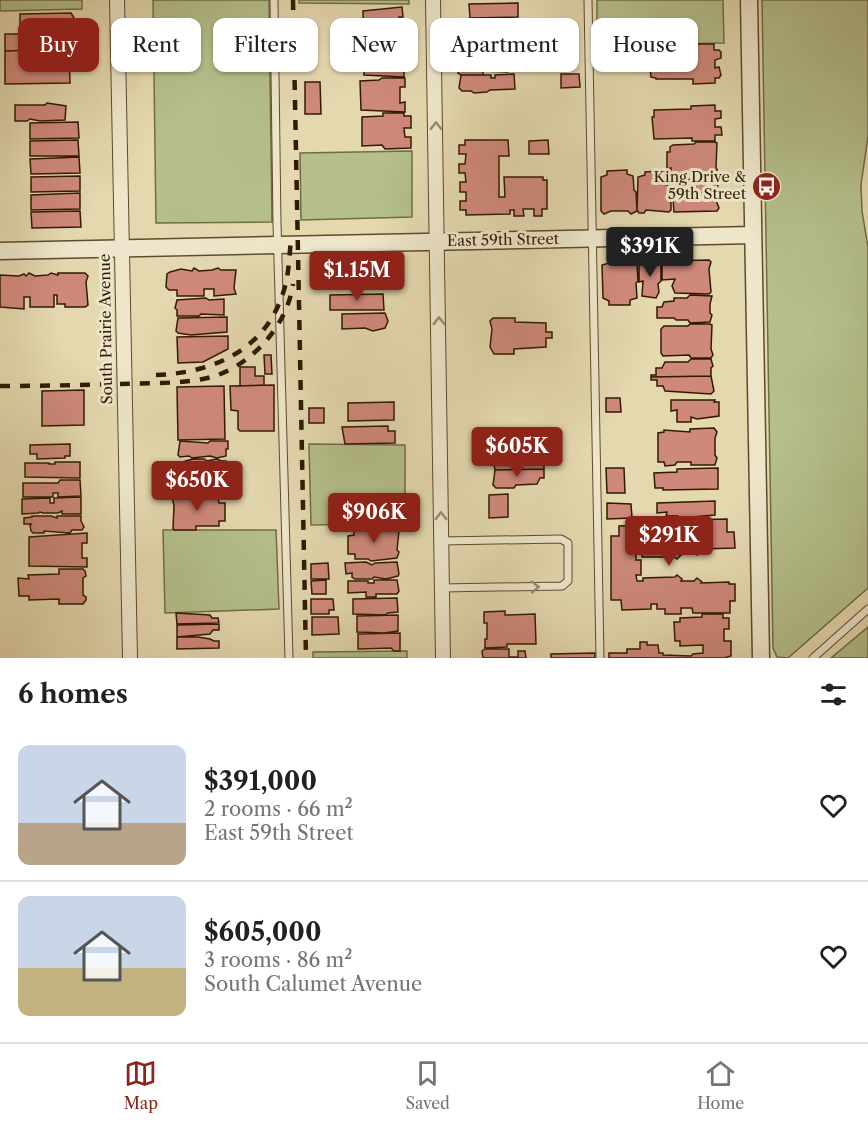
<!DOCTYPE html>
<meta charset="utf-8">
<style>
body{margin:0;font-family:"Libre Caslon Text",serif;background:#f6f6f6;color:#202124;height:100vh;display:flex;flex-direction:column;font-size:22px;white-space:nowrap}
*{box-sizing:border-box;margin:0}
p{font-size:20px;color:#757577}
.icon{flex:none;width:33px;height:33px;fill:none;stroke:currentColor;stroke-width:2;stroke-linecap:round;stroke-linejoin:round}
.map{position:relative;height:658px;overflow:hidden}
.drawer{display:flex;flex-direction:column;background:#fff;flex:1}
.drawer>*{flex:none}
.guide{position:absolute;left:18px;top:18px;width:832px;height:54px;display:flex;gap:12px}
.price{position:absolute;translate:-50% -51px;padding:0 14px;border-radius:6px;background:#8f2418;color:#fff;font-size:20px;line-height:39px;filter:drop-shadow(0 2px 3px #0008)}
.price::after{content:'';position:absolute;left:50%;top:36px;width:18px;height:14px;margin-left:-9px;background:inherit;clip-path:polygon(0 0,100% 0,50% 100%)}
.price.on{background:#222;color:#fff}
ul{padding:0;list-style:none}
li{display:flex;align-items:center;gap:18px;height:150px;padding:0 18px}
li+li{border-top:2px solid #e0e0e0}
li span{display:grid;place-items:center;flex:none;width:168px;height:120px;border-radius:12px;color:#555}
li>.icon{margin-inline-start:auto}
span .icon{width:72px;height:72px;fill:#fffc;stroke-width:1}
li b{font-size:26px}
h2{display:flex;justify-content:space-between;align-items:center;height:72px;padding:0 18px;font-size:26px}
.chip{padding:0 21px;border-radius:12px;background:#fff;box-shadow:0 2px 4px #0004;font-size:21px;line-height:54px}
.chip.on{background:#8f2418;color:#fff}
.menu{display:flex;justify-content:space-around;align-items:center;height:84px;border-top:2px solid #e0e0e0;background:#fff;font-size:16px;color:#757577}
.menu a{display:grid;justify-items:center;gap:3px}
.menu .on{color:#8f2418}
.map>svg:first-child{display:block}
.green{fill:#b4bf8b;stroke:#726c46;stroke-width:1.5}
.building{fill:#cf897b;stroke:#311a01;stroke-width:1.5}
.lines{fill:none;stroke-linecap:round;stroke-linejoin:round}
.service-casing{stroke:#5e4a2c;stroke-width:9}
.minor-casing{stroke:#5e4a2c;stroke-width:16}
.tertiary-casing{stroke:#5e4a2c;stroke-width:19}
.service{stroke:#ede6cb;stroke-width:7}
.minor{stroke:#ede6cb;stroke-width:14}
.tertiary{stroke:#ede6cb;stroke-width:16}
.rail{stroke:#311a01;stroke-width:4.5;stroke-dasharray:10 10;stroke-linecap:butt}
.oneway{stroke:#988a70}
.labels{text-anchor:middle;stroke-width:6;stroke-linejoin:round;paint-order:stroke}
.poi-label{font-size:15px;fill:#311a01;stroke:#ede6cb;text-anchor:end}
.street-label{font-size:15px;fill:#311a01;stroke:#ede6cb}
</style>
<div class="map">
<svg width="868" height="658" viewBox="0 0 868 658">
<rect width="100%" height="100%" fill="#e4d8af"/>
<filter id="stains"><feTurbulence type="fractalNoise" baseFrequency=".00333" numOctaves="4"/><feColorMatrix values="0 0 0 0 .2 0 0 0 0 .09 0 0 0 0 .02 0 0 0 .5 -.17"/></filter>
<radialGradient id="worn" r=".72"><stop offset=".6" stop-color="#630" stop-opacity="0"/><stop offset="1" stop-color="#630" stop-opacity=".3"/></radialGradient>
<path class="green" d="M0,0H82V9L0,11Z
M153,0H269L272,222L156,223Z
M299,0H409V4L299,3Z
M597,0H723L724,43L597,45Z
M762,0H868V136L861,185L862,211L868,247V588L788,658L777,657L773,648Z
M412,151V217L301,220L300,153Z
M309,444L405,445V523L311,525Z
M163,530H276L279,609L165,613Z
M868,627V658H831Z
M407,651V658H313V652Z"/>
<path class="building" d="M518,3V17L470,18L469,4Z
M402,7L403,17H399V33H403L404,42L381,43L379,40H364L363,11Z
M71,13L77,23L71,26V30H51V26H38V30L20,31V14Z
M518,21L519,34L470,36L469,22Z
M5,34H68L69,49L5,51Z
M483,39V43L507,41L509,47H515V66H510L508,72L483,71V75H461L458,73L460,50L458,47V43L461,40Z
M381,43H403V52H399L400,68H404V77L364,75V46H379Z
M692,44H714V50H719L721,52V58L715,60V68L719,67L721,75L719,78H715V83L693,84V79H656V78L651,77L650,68H643V64L650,63V54H655L656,51L692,50Z
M69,49L70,83L5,84V51Z
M514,74L515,89L490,90L487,92L474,93L471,91H462L459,88L461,75H491V78H495V75Z
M561,74H579L580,87L561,88Z
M382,78H405V87H400V103L405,102V112L361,110L360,81L379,80Z
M305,82H320L321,114H305Z
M47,103L66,106L65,120L40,121L30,119L27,121H15V105H45Z
M715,105V111H721V118L715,119V127H721L722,135H715V141H692V138L654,139L652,117H654V110L691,109V106Z
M383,113H404V116H411V128H404L405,137H411V148L385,149L382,145L362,146V117L383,116Z
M78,122L79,138L30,139V123Z
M78,140L79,156H30V141Z
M465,140H508L509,156H499V197H505L504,177H543V180H547V209H542V216H534V209H523L524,216H514V210H510V214L466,215V210H460V201H466V192H460V182H466L465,173H459V164H465L466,154H459V145H465Z
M548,140L549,154H529V141Z
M696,142H715L717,143L716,167L718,173L716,176H697L695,174L671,173V168L667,169V152H670V147L673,145L694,144Z
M79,157L80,173L31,174L30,159Z
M627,170V174L633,176L634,190L636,192L637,211L631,214L628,211H611L604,214L601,211V177L607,175V171Z
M658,171L661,184L669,185V192H671V210L669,212L646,210L644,213H639L637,210L638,177L645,175V172Z
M80,176V191L31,192V177Z
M696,177H716L718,179L717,203L719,208L717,211L674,212L673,199L678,198V189H681L679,182L681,180L695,179Z
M80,193V209L31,210V195Z
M80,211L81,227L32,228L31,212Z
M709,260L711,262L709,269L711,292L709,294L675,293L672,286L675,279L662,280V264L664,261Z
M635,261L637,264L638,281L636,283L637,298L630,300V305H609V301L603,298L602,265L609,263L611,265H629Z
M642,262L661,263V281L658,284L659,292L656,298L642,296L643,281L639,282V264Z
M194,268L199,271L212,270L218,268L221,270H236L234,288L236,294L214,296V289H204V296H177V290H169L166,287L167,274L170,272L181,269L192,271Z
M29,273L35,276L48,275L51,273L58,275V273H85L88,276L86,282L88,305L85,307H65V304H57V295H54V307H30V297H24V309L0,307V275L19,276L24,274L26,276Z
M383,294L384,310H330V295Z
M690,295L712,296L710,304V313L712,315L710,322L690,323L688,320H676L674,318H657V307H662L664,302L674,301V298H687Z
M206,298L209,300L224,299V315L201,314L199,316H177V310L175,308L177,300Z
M385,313L388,321L385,328L373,331L365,328L342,329V314Z
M227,317V332L191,335L178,333L176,331L178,318Z
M493,318H515V322L546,323V332H552V338H546V347L514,349V354H494L490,347L492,329L490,321Z
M690,324H710L712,325L711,349L713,355L711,358H691L689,355L663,356L661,353V329L664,326H688Z
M228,336V349L203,362L178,363L177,337Z
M264,355H271L272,374H265Z
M691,359H711L713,366L711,368V376L651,377V375H656V368H662L665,362H688Z
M240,367H255V376H264V385L240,386Z
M711,376L714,391L711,394L665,391L663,386H657V380H651V377Z
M274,385V431H240L238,429V411L231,410L230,386Z
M224,386L225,439L178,440L177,387Z
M84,390V425L42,426V391Z
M606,398H620L621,412H606Z
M671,400H715L714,402H719V416L697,419L691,417V422H677V410L671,411Z
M394,402V420L348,421V403Z
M309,408H324V423H309Z
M388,426V431H395V443L345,444L342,427Z
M714,428L717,432L715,438V455L717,458L715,465H691V462H677L675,465L665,466L664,462H658V433L664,432V430L690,432V429Z
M180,441L208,443L210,441H228V449H226V456L217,458L210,456L192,458L189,456L180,457L178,455Z
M70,444V456H65V458L37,459V454H30V445Z
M495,452L536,454L539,461H544V469L495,470L492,455Z
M193,459H204L207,461L217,459L221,461H226V468H229V475L181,476L178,463Z
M55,462H80V478L25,477V463H49V464H55Z
M606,468H624L625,493H607Z
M718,468V489L663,490V488H655L654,473L677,472V469Z
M544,469V478H540L537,484L516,485L514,488H496L493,485L495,470Z
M207,476L229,479V491H206L204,493L188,494L173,492L171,490L173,478L194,477V480H197Z
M60,480H80L81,496L58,497V493H53V497H23V483H58Z
M508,494V517L489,518V495Z
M174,495H196V498H218L219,503H225V521H219V526H196V530H175L173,529L174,505L172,498Z
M81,497V514H62V511L58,513H43L40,512L38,513L22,514V499L50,498V503H54V498Z
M715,501V515L681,518L678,516H666L667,512L657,513V503Z
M607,503L631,504L632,518L607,519Z
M32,516H51L57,518V516H81V521L84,527L82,530H72L70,533L44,531V533H33L31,531L30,525L32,524H24V518L32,517Z
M727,519V532H734L735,548L701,549L697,555L694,552H680L682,554L677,559L674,557H642V554H636V560H641V575H636L637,581H643V578L675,577L677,575L682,579L681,581H694L697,578L702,582L701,583L729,582V584H735V601H730V613H693L692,608H681V614H665V609H657V604H651V609L622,610L621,600H611V536H619V526L650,525V530H655V526H663V520H679V526L690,525V520Z
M371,526L397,528L399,531L397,550L399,552L397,558L371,561L368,559H355V554H348V536L354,535V529H368Z
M87,533V543H82V558H87V567L29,566V537Z
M366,562L372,565L375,563L397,562L399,574L398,576L386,579L374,577L372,579H355L352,577V573L346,574L345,563Z
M328,563L329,579H311V564Z
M59,569H83L85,571L86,576L83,578V595L86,597V600L83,604H59V599L29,600V596H19L18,578L29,579L28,575L59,574Z
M326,580V594H312L311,581Z
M374,580H397L399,591L397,594H376V597H366V592L348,593V581H368V583H374Z
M397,598L398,612L388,613L385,615L353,614V599Z
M311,599H333L334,610H329V614H311Z
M505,611V615L535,614L536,644H507V647L485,648V639H487V623H484V612Z
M176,613L210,615L212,618H218L219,623L177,624Z
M702,614H723V618H729V629H724V641H731V656L724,658H609V653H627V649H640V642H647V645H658L659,653H663V655L691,656L693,654L703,653V645L680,646V641H675L674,622H680V618L702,617Z
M398,615V631L384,633L357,632V616Z
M312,617H338L339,634L312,635Z
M219,624V630H213L210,634L177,637V625Z
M400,633V651H394L391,648L358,649V634Z
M177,637H198L210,639L214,641H219V648L177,649Z
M485,649H509V657H518V651H525L526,658H483L482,651Z
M595,653V658H551V654Z"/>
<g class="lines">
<defs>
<path id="service" d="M274,0L277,223L289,658
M588,0L600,658
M442,541L561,539L568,543V581L562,586L442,588
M813,658L868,609"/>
<path id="minor" d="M117,0L130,658
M433,0L443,658"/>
<path id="tertiary" d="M749,0L761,658
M0,251L753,235"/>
</defs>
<use href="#service" class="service-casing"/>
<use href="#minor" class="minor-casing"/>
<use href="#tertiary" class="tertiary-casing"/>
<use href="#service" class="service"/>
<use href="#minor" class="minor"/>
<use href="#tertiary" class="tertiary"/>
<path class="rail" d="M293,0L306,658
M156,375C212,373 263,351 282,296C289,278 289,258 291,240
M0,386C40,386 80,385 120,384C147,383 176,384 203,379C247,371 287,328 293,284"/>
</g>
<defs><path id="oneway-chevron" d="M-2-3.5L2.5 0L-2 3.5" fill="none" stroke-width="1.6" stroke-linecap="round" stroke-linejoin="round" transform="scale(1.5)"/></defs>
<g class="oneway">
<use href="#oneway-chevron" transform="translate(436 126) rotate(-91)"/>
<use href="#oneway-chevron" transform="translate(439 321) rotate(-91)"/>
<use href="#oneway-chevron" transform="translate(441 516) rotate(-91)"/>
<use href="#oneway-chevron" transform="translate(535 587) rotate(-1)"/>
</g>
<defs>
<symbol id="bus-disc" viewBox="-11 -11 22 22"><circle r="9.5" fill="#8f2418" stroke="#ede6cb"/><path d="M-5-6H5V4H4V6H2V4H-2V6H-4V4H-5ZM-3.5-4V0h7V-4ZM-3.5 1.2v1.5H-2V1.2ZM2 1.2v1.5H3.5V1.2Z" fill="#fff"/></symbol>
</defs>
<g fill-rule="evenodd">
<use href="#bus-disc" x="750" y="170" width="33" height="33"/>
</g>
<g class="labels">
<g class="poi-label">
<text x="746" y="182">King Drive &amp;<tspan x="746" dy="17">59th Street</tspan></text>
</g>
<g class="street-label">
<text transform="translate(503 240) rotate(-1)" y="5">East 59th Street</text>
<text transform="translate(106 329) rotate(-91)" y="5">South Prairie Avenue</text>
</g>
</g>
<rect width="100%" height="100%" filter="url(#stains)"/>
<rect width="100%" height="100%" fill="url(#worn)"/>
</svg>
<b class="price on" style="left:650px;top:278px">$391K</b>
<b class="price" style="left:357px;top:302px">$1.15M</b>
<b class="price" style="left:517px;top:478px">$605K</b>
<b class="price" style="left:197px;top:512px">$650K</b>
<b class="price" style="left:374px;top:544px">$906K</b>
<b class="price" style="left:669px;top:567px">$291K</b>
<div class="guide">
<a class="chip on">Buy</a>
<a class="chip">Rent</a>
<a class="chip">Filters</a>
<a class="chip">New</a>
<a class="chip">Apartment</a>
<a class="chip">House</a>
</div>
</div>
<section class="drawer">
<h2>6 homes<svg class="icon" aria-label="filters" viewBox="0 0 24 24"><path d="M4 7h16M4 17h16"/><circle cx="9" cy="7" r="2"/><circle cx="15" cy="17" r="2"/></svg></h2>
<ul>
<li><span style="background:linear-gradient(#c9d6e8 65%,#b9a48a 0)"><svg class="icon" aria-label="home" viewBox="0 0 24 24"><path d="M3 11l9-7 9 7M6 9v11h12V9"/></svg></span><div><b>$391,000</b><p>2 rooms · 66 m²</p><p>East 59th Street</p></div><svg class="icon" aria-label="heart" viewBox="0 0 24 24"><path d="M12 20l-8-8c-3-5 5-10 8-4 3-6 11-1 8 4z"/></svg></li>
<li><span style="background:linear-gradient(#c9d6e8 60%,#c2b280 0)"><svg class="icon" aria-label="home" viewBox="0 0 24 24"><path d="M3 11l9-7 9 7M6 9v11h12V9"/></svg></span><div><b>$605,000</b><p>3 rooms · 86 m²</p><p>South Calumet Avenue</p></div><svg class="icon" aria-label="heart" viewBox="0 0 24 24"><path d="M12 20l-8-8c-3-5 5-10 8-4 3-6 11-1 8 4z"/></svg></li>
</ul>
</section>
<nav class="menu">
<a class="on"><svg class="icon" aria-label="map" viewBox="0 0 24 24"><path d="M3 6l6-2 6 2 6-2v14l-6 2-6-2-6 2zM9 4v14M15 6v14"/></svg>Map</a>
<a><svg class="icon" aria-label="saved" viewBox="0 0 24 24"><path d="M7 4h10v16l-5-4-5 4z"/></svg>Saved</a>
<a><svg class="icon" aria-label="home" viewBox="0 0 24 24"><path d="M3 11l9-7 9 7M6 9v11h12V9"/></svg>Home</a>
</nav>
